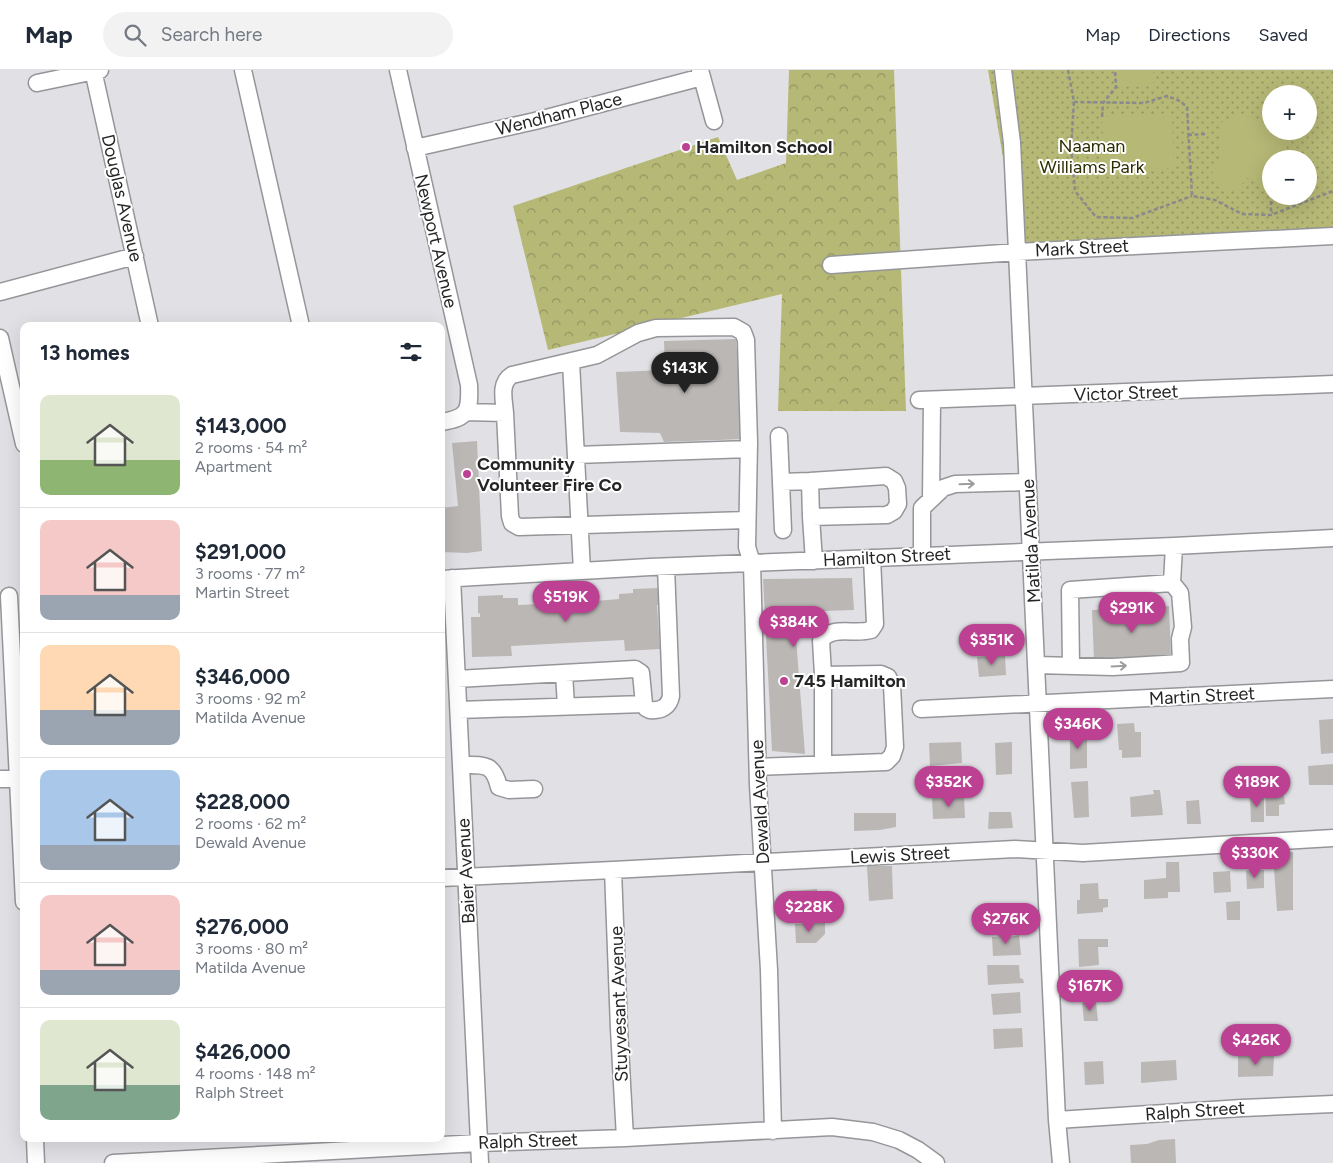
<!DOCTYPE html>
<meta charset="utf-8">
<style>
body{margin:0;font-family:Figtree,sans-serif;background:#f2f2f3;color:#1f2937;height:100vh;display:flex;flex-direction:column;font-size:19px;white-space:nowrap}
*{box-sizing:border-box;margin:0}
p{font-size:16px;color:#747a83}
.icon{flex:none;width:28px;height:28px;fill:none;stroke:currentColor;stroke-width:2;stroke-linecap:round;stroke-linejoin:round}
.map{position:relative;flex:1;overflow:hidden}
.side{position:absolute;left:20px;top:252px;width:425px;height:820px;display:flex;flex-direction:column;background:#fff;border-radius:10px;box-shadow:0 5px 20px #0002}
.side>*{flex:none}
.fabs{position:absolute;left:1262px;top:15px;display:grid;gap:10px}
.fabs a{display:grid;place-items:center;width:55px;height:55px;border-radius:50%;background:#fff;box-shadow:0 5px 20px #0002;font-size:25px}
.price{position:absolute;translate:-50% -42px;padding:0 11px;border-radius:18px;background:#bc4193;color:#fff;font-size:16px;line-height:32px;filter:drop-shadow(0 1px 2px #0008)}
.price::after{content:'';position:absolute;left:50%;top:30px;width:15px;height:11px;margin-left:-8px;background:inherit;clip-path:polygon(0 0,100% 0,50% 100%)}
.price.active{background:#222;color:#fff}
ul{padding:0;list-style:none}
li{display:flex;align-items:center;gap:15px;height:125px;padding:0 20px}
li+li{border-top:1px solid #e0e1e3}
li span{display:grid;place-items:center;flex:none;width:140px;height:100px;border-radius:10px;color:#555}
li>.icon{margin-inline-start:auto}
span .icon{width:60px;height:60px;fill:#fffc;stroke-width:1}
li b{font-size:21px}
h2{display:flex;justify-content:space-between;align-items:center;height:60px;padding:0 20px;font-size:21px}
header{display:flex;align-items:center;gap:30px;box-sizing:border-box;height:70px;padding:0 25px;background:#fff;border-bottom:1px solid #e0e1e3}
header strong{font-size:24px}
nav{display:flex;gap:28px;margin-inline-start:auto;font-size:18px}
.search{width:350px;height:45px;background:#f2f2f3;display:flex;align-items:center;gap:12px;box-sizing:border-box;padding:0 18px;border-radius:28px;color:#747a83;font-size:19px}
.map>svg:first-child{display:block}
.forest{fill:url(#forest-crowns)}
.park{fill:url(#park-dots);fill-rule:evenodd}
.pitch{fill:#b6b876}
.building{fill:#bbb7b5}
.lines{fill:none;stroke-linecap:round;stroke-linejoin:round}
.minor-casing{stroke:#959699;stroke-width:19}
.path{stroke:#8a8a8d;stroke-width:2.5;stroke-dasharray:4 2.5;stroke-linecap:butt}
.minor{stroke:#fff;stroke-width:16}
.oneway{stroke:#9d9d9d}
.poi-dot{fill:#bc4193;stroke:#fff;stroke-width:2}
.labels{text-anchor:middle;stroke-width:4;stroke-linejoin:round;paint-order:stroke}
.street-label{font-size:18px;fill:#252526;stroke:#fff}
.park-label{font-size:18px;fill:#2c2d03;stroke:#fff}
.poi-label{font-size:18px;font-weight:bold;fill:#252526;stroke:#fff;text-anchor:start}
</style>
<header>
<strong>Map</strong>
<div class="search"><svg class="icon" aria-label="search" viewBox="0 0 24 24"><circle cx="10" cy="10" r="6"/><path d="M15 15l6 6"/></svg>Search here</div>
<nav><a>Map</a><a>Directions</a><a>Saved</a></nav>
</header>
<div class="map">
<svg width="1333" height="1093" viewBox="0 0 1333 1093">
<defs>
<pattern id="forest-crowns" width="20" height="18" patternUnits="userSpaceOnUse" patternTransform="scale(1.25)"><rect width="20" height="18" fill="#b6b876"/><path d="M2 6a3 3 0 1 1 6 0M12 15a3 3 0 1 1 6 0" fill="none" stroke="#949561"/></pattern>
<pattern id="park-dots" width="8" height="8" patternUnits="userSpaceOnUse" patternTransform="scale(1.25)"><rect width="8" height="8" fill="#b6b876"/><path d="M2 2h.1M6 6h.1" fill="none" stroke="#949561" stroke-width="1.8" stroke-linecap="round"/></pattern>
</defs>
<rect width="100%" height="100%" fill="#e1e1e5"/>
<path class="forest" d="M789,0H894L906,341H778L782,224L548,280L513,136L718,67L737,110L786,93Z"/>
<path class="park" d="M988,0H1333V161L1018,175ZM1271,24H1309V61H1271ZM1271,89H1309V126H1271Z"/>
<path class="pitch" d="M1116,0H1153V16L1116,17Z
M1172,43L1174,98L1104,101L1102,47Z
M1234,46H1252L1270,56L1271,61H1275L1287,75V89H1271V109L1246,108L1238,120L1221,121L1212,106L1213,95L1219,90L1221,53Z"/>
<path class="building" d="M736,269L743,369L664,372L660,363L620,362L616,302L665,300L664,271Z
M477,371L482,481L467,483L441,482V438L458,436L452,373Z
M852,508L854,540L794,542L805,684L772,681L763,509Z
M659,518V535H657L660,579L625,581L624,570L511,576L512,586L472,587L471,547H480V543L478,544V526L503,525V528H518V535L540,534L541,536L556,534V526L581,525V534L597,533L596,531L619,529V524L633,523V519Z
M1169,536L1171,588L1094,591L1092,540Z
M1005,585L1006,605L979,607L977,587Z
M1333,649V683L1321,684L1319,650Z
M1134,653L1135,662H1141V687L1122,688V680H1119L1117,654Z
M1070,662H1087V698L1070,699Z
M961,672L962,693L930,696L929,673Z
M1012,672V704L996,705L995,673Z
M1333,694V715H1309L1308,696Z
M1088,711L1089,747L1074,748L1071,712Z
M1283,718L1285,734L1279,735V746H1266L1265,719Z
M1153,720H1160L1163,745L1131,747L1130,727L1154,724Z
M1264,724V752H1251L1250,725Z
M964,726L965,748L933,749L932,728Z
M1199,730L1201,754H1187L1186,731Z
M989,742H1011L1013,758L988,759Z
M854,743H896V757L880,760L854,761Z
M1282,781L1293,782V840L1277,841L1274,799L1283,797Z
M1166,792H1179L1180,822H1168V828L1144,829V810L1166,808Z
M867,796H892L893,829L869,831Z
M1264,800V818L1247,819L1246,801Z
M1230,801L1231,822L1214,823L1213,802Z
M1098,813L1099,829H1108V837L1103,838V842L1077,844V830H1080V814Z
M817,819L819,840L795,842L794,821Z
M1240,831V850H1227L1226,832Z
M1004,835L1033,837V851H1004Z
M825,853V864L816,873H796L795,854Z
M997,862H1011L1010,867L1019,865L1021,885L993,886L992,867H998Z
M1078,869H1108V877H1098L1099,895L1079,897Z
M987,895H1019L1020,908L1023,909L1024,913L988,915Z
M1020,922L1021,943L993,945L991,924Z
M1096,932L1098,951H1084L1082,933Z
M1022,958L1023,977L994,979L993,959Z
M1238,986H1274L1273,1006L1238,1007Z
M1176,990L1177,1010L1141,1013V992Z
M1103,991L1104,1014L1085,1015L1084,992Z
M1175,1069L1176,1093H1131L1130,1075L1147,1074L1159,1070Z"/>
<g class="lines">
<defs>
<path id="minor" d="M93,0L150,256
M243,0L301,256
M398,0L469,315C470,340 469,348 441,352
M700,0L714,51
M1003,0L1012,73L1057,1050L1061,1093
M37,13L100,0
M415,78L535,51L702,7
M831,195L1017,182L1333,166
M0,222L135,186
M0,268L24,374
M571,292L582,501
M919,330L1333,314
M466,342L505,343C504,330 499,313 512,305L597,285L638,263L656,258L734,257L743,262L746,270L749,373L747,477L752,493L758,715L769,900L773,1061
M505,343L510,446L512,453L519,457L747,450
M779,366L781,412L810,411
M576,385L749,379
M781,412L783,460
M931,429L932,330
M811,447L810,411L886,406L894,411L897,418L898,434L894,441L887,445L811,447L814,491
M922,486V438L943,418L955,414L1028,412
M452,508L480,1093
M441,509L650,497L1174,476L1333,468
M9,526L24,832
M1036,595L1113,597L1181,593L1180,569L1183,557L1180,523L1172,513L1174,476
M1071,596L1070,520L1172,513
M564,603L566,636
M823,605V694
M457,609L635,599L641,603L644,634L646,638L650,640C661,641 669,637 671,626L666,497
M921,639L1333,619
M459,640L644,634
M461,695C483,695 493,692 499,717L509,720L534,719
M758,697L886,692L892,686L895,677L892,615L888,607L881,604L823,605L821,570C833,555 854,565 871,560L875,554L872,488
M0,709H18
M613,800L619,959L625,1068
M441,808L613,800L1015,779L1083,783L1333,768
M1057,1050L1242,1038L1333,1034
M35,1069L36,1093
M113,1093L479,1073L625,1068L832,1057L873,1062L899,1070L918,1080L936,1093"/>
</defs>
<use href="#minor" class="minor-casing"/>
<path class="path" d="M1068,0L1074,32L1144,33L1167,26L1180,31L1187,37L1192,126L1215,130L1242,144L1271,145L1333,121
M1074,32L1071,77L1075,121L1096,147L1132,148L1192,126
M1102,47L1103,33L1116,17L1115,0
M1188,65L1205,64
M1271,131V144"/>
<use href="#minor" class="minor"/>
</g>
<defs><path id="oneway-shaft" d="M-6 0H5M1.5-3L5.5 0L1.5 3" fill="none" stroke-width="1.6" stroke-linecap="round" stroke-linejoin="round" transform="scale(1.25)"/></defs>
<g class="oneway">
<use href="#oneway-shaft" transform="translate(967 414) rotate(-2)"/>
<use href="#oneway-shaft" transform="translate(1119 596) rotate(-3)"/>
</g>
<g class="poi-dot">
<circle cx="686" cy="77" r="5"/>
<circle cx="467" cy="404" r="5"/>
<circle cx="784" cy="611" r="5"/>
</g>
<g class="labels">
<g class="street-label">
<text transform="translate(559 44) rotate(-14)" y="6">Wendham Place</text>
<text transform="translate(122 128) rotate(77)" y="6">Douglas Avenue</text>
<text transform="translate(436 171) rotate(77)" y="6">Newport Avenue</text>
<text transform="translate(1082 178) rotate(-3)" y="6">Mark Street</text>
<text transform="translate(1126 323) rotate(-2)" y="6">Victor Street</text>
<text transform="translate(1031 471) rotate(-93)" y="6">Matilda Avenue</text>
<text transform="translate(887 487) rotate(-3)" y="6">Hamilton Street</text>
<text transform="translate(1202 626) rotate(-3)" y="6">Martin Street</text>
<text transform="translate(760 732) rotate(-93)" y="6">Dewald Avenue</text>
<text transform="translate(900 785) rotate(-3)" y="6">Lewis Street</text>
<text transform="translate(466 801) rotate(-93)" y="6">Baier Avenue</text>
<text transform="translate(619 934) rotate(-92)" y="6">Stuyvesant Avenue</text>
<text transform="translate(1195 1041) rotate(-4)" y="6">Ralph Street</text>
<text transform="translate(528 1071) rotate(-2)" y="6">Ralph Street</text>
</g>
<g class="park-label">
<text x="1092" y="82">Naaman<tspan x="1092" dy="21">Williams Park</tspan></text>
</g>
<g class="poi-label">
<text x="696" y="83">Hamilton School</text>
<text x="477" y="400">Community<tspan x="477" dy="21">Volunteer Fire Co</tspan></text>
<text x="794" y="617">745 Hamilton</text>
</g>
</g>
</svg>
<div class="fabs">
<a>+</a>
<a>−</a>
</div>
<b class="price active" style="left:685px;top:324px">$143K</b>
<b class="price" style="left:566px;top:553px">$519K</b>
<b class="price" style="left:1132px;top:564px">$291K</b>
<b class="price" style="left:794px;top:578px">$384K</b>
<b class="price" style="left:992px;top:596px">$351K</b>
<b class="price" style="left:1078px;top:680px">$346K</b>
<b class="price" style="left:949px;top:738px">$352K</b>
<b class="price" style="left:1257px;top:738px">$189K</b>
<b class="price" style="left:1255px;top:809px">$330K</b>
<b class="price" style="left:809px;top:863px">$228K</b>
<b class="price" style="left:1006px;top:875px">$276K</b>
<b class="price" style="left:1090px;top:942px">$167K</b>
<b class="price" style="left:1256px;top:996px">$426K</b>
<section class="side">
<h2>13 homes<svg class="icon" aria-label="filters" viewBox="0 0 24 24"><path d="M4 7h16M4 17h16"/><circle cx="9" cy="7" r="2"/><circle cx="15" cy="17" r="2"/></svg></h2>
<ul>
<li><span style="background:linear-gradient(#dfe7d0 65%,#8fb573 0)"><svg class="icon" aria-label="home" viewBox="0 0 24 24"><path d="M3 11l9-7 9 7M6 9v11h12V9"/></svg></span><div><b>$143,000</b><p>2 rooms · 54 m²</p><p>Apartment</p></div></li>
<li><span style="background:linear-gradient(#f6c9c9 75%,#9aa5b1 0)"><svg class="icon" aria-label="home" viewBox="0 0 24 24"><path d="M3 11l9-7 9 7M6 9v11h12V9"/></svg></span><div><b>$291,000</b><p>3 rooms · 77 m²</p><p>Martin Street</p></div></li>
<li><span style="background:linear-gradient(#ffd9b3 65%,#9aa5b1 0)"><svg class="icon" aria-label="home" viewBox="0 0 24 24"><path d="M3 11l9-7 9 7M6 9v11h12V9"/></svg></span><div><b>$346,000</b><p>3 rooms · 92 m²</p><p>Matilda Avenue</p></div></li>
<li><span style="background:linear-gradient(#a9c7e8 75%,#9aa5b1 0)"><svg class="icon" aria-label="home" viewBox="0 0 24 24"><path d="M3 11l9-7 9 7M6 9v11h12V9"/></svg></span><div><b>$228,000</b><p>2 rooms · 62 m²</p><p>Dewald Avenue</p></div></li>
<li><span style="background:linear-gradient(#f6c9c9 75%,#9aa5b1 0)"><svg class="icon" aria-label="home" viewBox="0 0 24 24"><path d="M3 11l9-7 9 7M6 9v11h12V9"/></svg></span><div><b>$276,000</b><p>3 rooms · 80 m²</p><p>Matilda Avenue</p></div></li>
<li><span style="background:linear-gradient(#dfe7d0 65%,#7fa58c 0)"><svg class="icon" aria-label="home" viewBox="0 0 24 24"><path d="M3 11l9-7 9 7M6 9v11h12V9"/></svg></span><div><b>$426,000</b><p>4 rooms · 148 m²</p><p>Ralph Street</p></div></li>
</ul>
</section>
</div>
